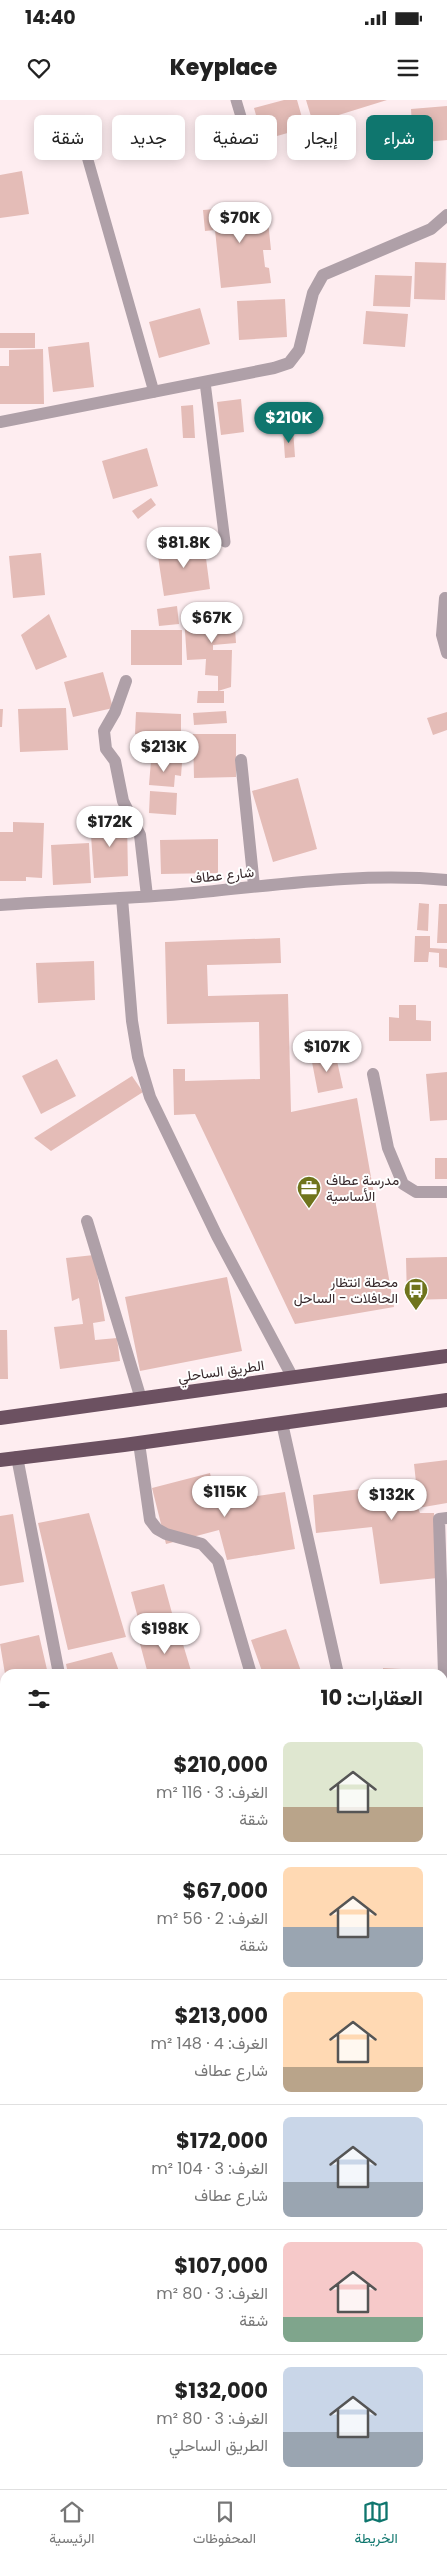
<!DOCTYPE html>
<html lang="ar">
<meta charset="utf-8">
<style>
body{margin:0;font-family:Poppins,Vazirmatn,sans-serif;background:#f2f2f2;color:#222;direction:rtl;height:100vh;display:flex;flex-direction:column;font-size:19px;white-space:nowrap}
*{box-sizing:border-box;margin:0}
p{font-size:16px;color:#767676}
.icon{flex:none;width:28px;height:28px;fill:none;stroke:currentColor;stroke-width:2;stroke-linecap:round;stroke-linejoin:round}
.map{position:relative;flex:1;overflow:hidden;direction:ltr}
.panel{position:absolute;left:0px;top:1569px;width:448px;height:821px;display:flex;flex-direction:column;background:#fff;border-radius:15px 15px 0 0;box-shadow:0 2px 12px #0003;direction:rtl}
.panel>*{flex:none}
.guide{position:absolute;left:15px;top:15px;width:418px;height:45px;direction:rtl;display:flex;gap:10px}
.price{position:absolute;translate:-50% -42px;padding:0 11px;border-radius:18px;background:#fff;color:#222;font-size:16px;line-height:32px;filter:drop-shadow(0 1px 2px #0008)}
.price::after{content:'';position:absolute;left:50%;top:30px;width:15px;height:11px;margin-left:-8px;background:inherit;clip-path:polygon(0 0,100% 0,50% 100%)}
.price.active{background:#0f766e;color:#fff}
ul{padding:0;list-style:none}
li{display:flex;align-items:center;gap:15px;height:125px;padding:0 25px}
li+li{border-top:1px solid #e0e0e0}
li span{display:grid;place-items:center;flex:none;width:140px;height:100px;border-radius:8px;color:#555}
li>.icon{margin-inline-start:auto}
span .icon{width:60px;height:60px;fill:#fffc;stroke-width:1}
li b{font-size:21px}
h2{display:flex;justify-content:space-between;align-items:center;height:60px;padding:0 25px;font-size:21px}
.pill{padding:0 18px;border-radius:8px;background:#fff;box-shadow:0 2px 12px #0003;font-size:18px;line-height:45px}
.pill.active{background:#0f766e;color:#fff}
.status{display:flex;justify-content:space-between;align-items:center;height:35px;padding:0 25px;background:#fff;direction:ltr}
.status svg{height:14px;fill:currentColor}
header{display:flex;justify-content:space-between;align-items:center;height:65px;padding:0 25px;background:#fff;font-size:22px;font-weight:800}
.tab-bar{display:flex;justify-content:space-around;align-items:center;height:70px;border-top:1px solid #e0e0e0;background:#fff;font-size:14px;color:#767676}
.tab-bar a{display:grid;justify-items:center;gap:2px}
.tab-bar .active{color:#0f766e}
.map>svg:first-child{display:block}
.building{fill:#e4bcb7}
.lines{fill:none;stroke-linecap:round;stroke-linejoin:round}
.service{stroke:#afa0a8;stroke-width:11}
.minor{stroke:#afa0a8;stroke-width:12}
.trunk{stroke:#6c5161;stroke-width:14}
.labels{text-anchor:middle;stroke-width:4;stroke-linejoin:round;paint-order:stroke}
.street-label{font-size:14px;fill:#36272a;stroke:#fff}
.poi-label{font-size:14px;fill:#36272a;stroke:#fff;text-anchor:start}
</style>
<div class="status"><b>14:40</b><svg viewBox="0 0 49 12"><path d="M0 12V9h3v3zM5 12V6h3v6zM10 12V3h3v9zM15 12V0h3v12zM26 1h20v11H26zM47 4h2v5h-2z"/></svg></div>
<header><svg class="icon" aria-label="menu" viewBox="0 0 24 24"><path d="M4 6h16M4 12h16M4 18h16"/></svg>Keyplace<svg class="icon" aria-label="heart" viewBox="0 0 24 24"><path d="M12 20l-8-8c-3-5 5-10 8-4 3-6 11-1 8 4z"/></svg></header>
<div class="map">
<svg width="447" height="2389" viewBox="0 0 447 2389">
<rect width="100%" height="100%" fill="#feedf0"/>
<path class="building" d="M284,0H297L305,28L263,40L254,8Z
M306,0H387L313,23Z
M447,6V40L413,43L411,9Z
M22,71L29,114L0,118V75Z
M249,102L250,112L267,111L271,150H263L265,167L269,168L271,183L221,188L215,130L205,131L203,110L228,108V104Z
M415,162L446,163L445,200L414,199Z
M375,175L412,176L410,207L373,206Z
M285,199L287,237L239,240L237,201Z
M200,208L210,244L159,258L149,222Z
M366,211L408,214L405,247L363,244Z
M0,233H35V248H0Z
M89,242L94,287L53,292L48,247Z
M43,249L44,304H0V266H9V250Z
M241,299L244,332L221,335L217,302Z
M193,305L195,338H183L181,306Z
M293,329L295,357L285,358L283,330Z
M147,348L158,386L113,399L102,361Z
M151,398L156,405L138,419L132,411Z
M204,443L210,489L164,496L157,450Z
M41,453L45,495L13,498L9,456Z
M177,506L179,524L159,526L157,509Z
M234,513L236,543L213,545V550H232L231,587L218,591V576L205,575L206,559L187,560L184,517Z
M49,514L67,557L36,570L21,535Z
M131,530H182V565H131Z
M103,572L113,608L73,617L64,582Z
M198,591H224V603H197Z
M66,608L68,650L20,652L18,609Z
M0,609H3L2,627H0Z
M226,611L227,623L194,625L193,613Z
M136,612L181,614V636L135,634Z
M447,612V630L433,635L427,618Z
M193,634H236V677L194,678Z
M151,661L182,663L181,676L175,675L174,687L149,685Z
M298,678L317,749L273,762L252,691Z
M150,691L177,693L176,715L149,713Z
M127,720L128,776L94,778L90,721Z
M13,722L44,723L42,778L26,777V781H0V732H13Z
M218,739V773L161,774L160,740Z
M89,743L91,783L53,785L51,745Z
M419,803L429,804L428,831L417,830Z
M439,804H447V843H437Z
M415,836H430V848L447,849V868L439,867V853L429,852L428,862H414Z
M280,838L281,863L207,865L208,896L288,894L291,1012L357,998L394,1207L295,1224L195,1014L174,1015L173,969H185V981L260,979L259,922L167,924L165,842Z
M94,861L95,900L38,903L36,863Z
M399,905H416V920L431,921V941H389V917L399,918Z
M335,952L343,988L318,993L311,957Z
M57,959L76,996L41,1014L22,976Z
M447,972V1020L430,1021L426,974Z
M132,976L143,992L51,1051L34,1038Z
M435,1058H447V1079H435Z
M94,1155L105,1221L93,1223L95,1240L117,1238L120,1261L60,1269L54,1227L83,1224L79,1198L72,1201L66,1158Z
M447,1157V1199L407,1200L406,1158Z
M227,1177L242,1251L140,1271L125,1197Z
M0,1230H7L8,1279H0Z
M447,1360V1403L418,1408L420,1413H434L437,1478L380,1484L372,1427L316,1433L313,1395L416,1382L414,1364Z
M210,1373L216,1402L285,1392L295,1449L227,1460L219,1430L166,1444L152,1388Z
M89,1413L126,1537L68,1550L38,1423Z
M13,1414L24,1482L0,1486V1416Z
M164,1484L175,1524L142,1533L131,1492Z
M286,1529L302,1574H263L251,1540Z
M179,1531L192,1574H148L139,1540Z
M39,1535L48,1574H5L0,1544Z
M112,1552L120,1574H68L66,1564Z
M383,1568L420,1570V1574H383Z
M0,1587H5V1604L0,1605Z
M0,1706H5V1749H0Z
M0,1808L5,1811V1826L0,1827Z
M0,1956H5V2014L0,2011Z
M5,2036V2080L0,2082V2038Z
M447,2159V2202L442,2192V2160Z
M29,2385H67L68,2389H31Z
M121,2385H182V2389H120Z
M236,2385H253V2386L237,2389Z
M301,2385H338L339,2389H302Z"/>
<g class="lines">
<path class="service" d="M236,0L245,30
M86,53L154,292
M205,282L225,442"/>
<path class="minor" d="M0,322L274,268L289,263L299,250L313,193L323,175L431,129L447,115
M445,498L442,535L447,553
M126,581L115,612L104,631L106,649L115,661L123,701L140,735L147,796
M241,660L254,786
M122,798L132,921L138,957L150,997L217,1136L293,1278
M0,805C64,800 129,799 193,793C277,785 363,772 447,780
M373,974L388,1048L403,1084L416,1092H447
M87,1121L141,1299
M282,1323L338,1574
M139,1343L150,1420L157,1429L166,1434L202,1444L218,1461L251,1574
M17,1357L59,1574
M447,1418L439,1419L445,1605L447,1614
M0,1634H5
M442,2107H447
M0,2112L5,2111
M0,2203L5,2197
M428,2385L432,2389"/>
<path class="trunk" d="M0,1318L447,1256
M0,1360L124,1345L447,1300"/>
</g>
<defs>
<symbol id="office-pin" viewBox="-11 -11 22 30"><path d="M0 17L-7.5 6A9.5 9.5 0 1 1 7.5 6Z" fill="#6f741c" stroke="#fff"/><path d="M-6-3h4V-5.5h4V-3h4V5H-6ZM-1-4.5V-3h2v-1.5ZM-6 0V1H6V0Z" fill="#fff"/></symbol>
<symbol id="bus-pin" viewBox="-11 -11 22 30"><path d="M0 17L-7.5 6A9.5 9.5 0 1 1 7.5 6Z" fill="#6f741c" stroke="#fff"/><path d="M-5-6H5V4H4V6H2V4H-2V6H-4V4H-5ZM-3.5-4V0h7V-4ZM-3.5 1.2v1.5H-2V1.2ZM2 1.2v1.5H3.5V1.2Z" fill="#fff"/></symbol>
</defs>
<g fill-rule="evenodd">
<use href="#office-pin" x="295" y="1074" width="28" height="38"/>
<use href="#bus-pin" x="402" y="1176" width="28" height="38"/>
</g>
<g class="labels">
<g class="street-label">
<text transform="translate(222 775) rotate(-6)" y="5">شارع عطاف</text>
<text transform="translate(221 1271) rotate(-8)" y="5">الطريق الساحلي</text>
</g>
<g class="poi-label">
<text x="326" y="1085">مدرسة عطاف<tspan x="326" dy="16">الأساسية</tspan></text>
<text x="398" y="1187" text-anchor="end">محطة انتظار<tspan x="398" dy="16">الحافلات - الساحل</tspan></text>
</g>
</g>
</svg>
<b class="price" style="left:240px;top:144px">$70K</b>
<b class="price active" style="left:289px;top:344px">$210K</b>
<b class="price" style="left:184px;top:469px">$81.8K</b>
<b class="price" style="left:212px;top:544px">$67K</b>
<b class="price" style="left:164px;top:673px">$213K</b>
<b class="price" style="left:110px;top:748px">$172K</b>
<b class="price" style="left:327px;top:973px">$107K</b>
<b class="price" style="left:225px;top:1418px">$115K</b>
<b class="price" style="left:392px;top:1421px">$132K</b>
<b class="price" style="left:165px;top:1555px">$198K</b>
<div class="guide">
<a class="pill active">شراء</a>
<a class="pill">إيجار</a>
<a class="pill">تصفية</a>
<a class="pill">جديد</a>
<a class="pill">شقة</a>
</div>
<section class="panel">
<h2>العقارات: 10<svg class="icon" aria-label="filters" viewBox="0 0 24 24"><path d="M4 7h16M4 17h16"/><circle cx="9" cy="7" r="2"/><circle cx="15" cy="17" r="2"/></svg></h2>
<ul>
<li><span style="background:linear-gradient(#dfe7d0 65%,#b9a48a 0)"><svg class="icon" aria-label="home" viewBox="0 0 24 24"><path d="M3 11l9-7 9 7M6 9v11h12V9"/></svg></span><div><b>$210,000</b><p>الغرف: 3 · 116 m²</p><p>شقة</p></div></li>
<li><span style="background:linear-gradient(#ffd9b3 60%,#9aa5b1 0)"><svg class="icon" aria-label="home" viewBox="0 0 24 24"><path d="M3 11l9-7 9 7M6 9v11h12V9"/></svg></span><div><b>$67,000</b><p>الغرف: 2 · 56 m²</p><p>شقة</p></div></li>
<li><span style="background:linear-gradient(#ffd9b3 75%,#b9a48a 0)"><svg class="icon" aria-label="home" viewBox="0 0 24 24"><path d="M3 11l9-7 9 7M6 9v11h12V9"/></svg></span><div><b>$213,000</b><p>الغرف: 4 · 148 m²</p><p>شارع عطاف</p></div></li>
<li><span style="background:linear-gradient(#c9d6e8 65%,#9aa5b1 0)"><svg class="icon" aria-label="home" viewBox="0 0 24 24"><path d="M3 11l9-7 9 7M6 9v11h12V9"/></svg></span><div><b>$172,000</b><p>الغرف: 3 · 104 m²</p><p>شارع عطاف</p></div></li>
<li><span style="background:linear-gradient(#f6c9c9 75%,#7fa58c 0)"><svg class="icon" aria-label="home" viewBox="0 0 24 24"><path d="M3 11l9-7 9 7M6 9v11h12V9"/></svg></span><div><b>$107,000</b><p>الغرف: 3 · 80 m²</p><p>شقة</p></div></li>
<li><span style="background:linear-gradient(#c9d6e8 65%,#9aa5b1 0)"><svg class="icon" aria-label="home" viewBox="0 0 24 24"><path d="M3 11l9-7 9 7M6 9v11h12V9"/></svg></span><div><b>$132,000</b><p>الغرف: 3 · 80 m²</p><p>الطريق الساحلي</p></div></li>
</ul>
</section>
</div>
<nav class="tab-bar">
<a class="active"><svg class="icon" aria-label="map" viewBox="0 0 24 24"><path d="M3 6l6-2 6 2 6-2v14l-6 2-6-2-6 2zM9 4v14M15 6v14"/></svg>الخريطة</a>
<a><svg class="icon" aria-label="saved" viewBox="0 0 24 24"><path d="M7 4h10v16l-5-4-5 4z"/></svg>المحفوظات</a>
<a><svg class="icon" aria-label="home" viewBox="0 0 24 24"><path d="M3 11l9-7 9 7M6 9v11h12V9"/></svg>الرئيسية</a>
</nav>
